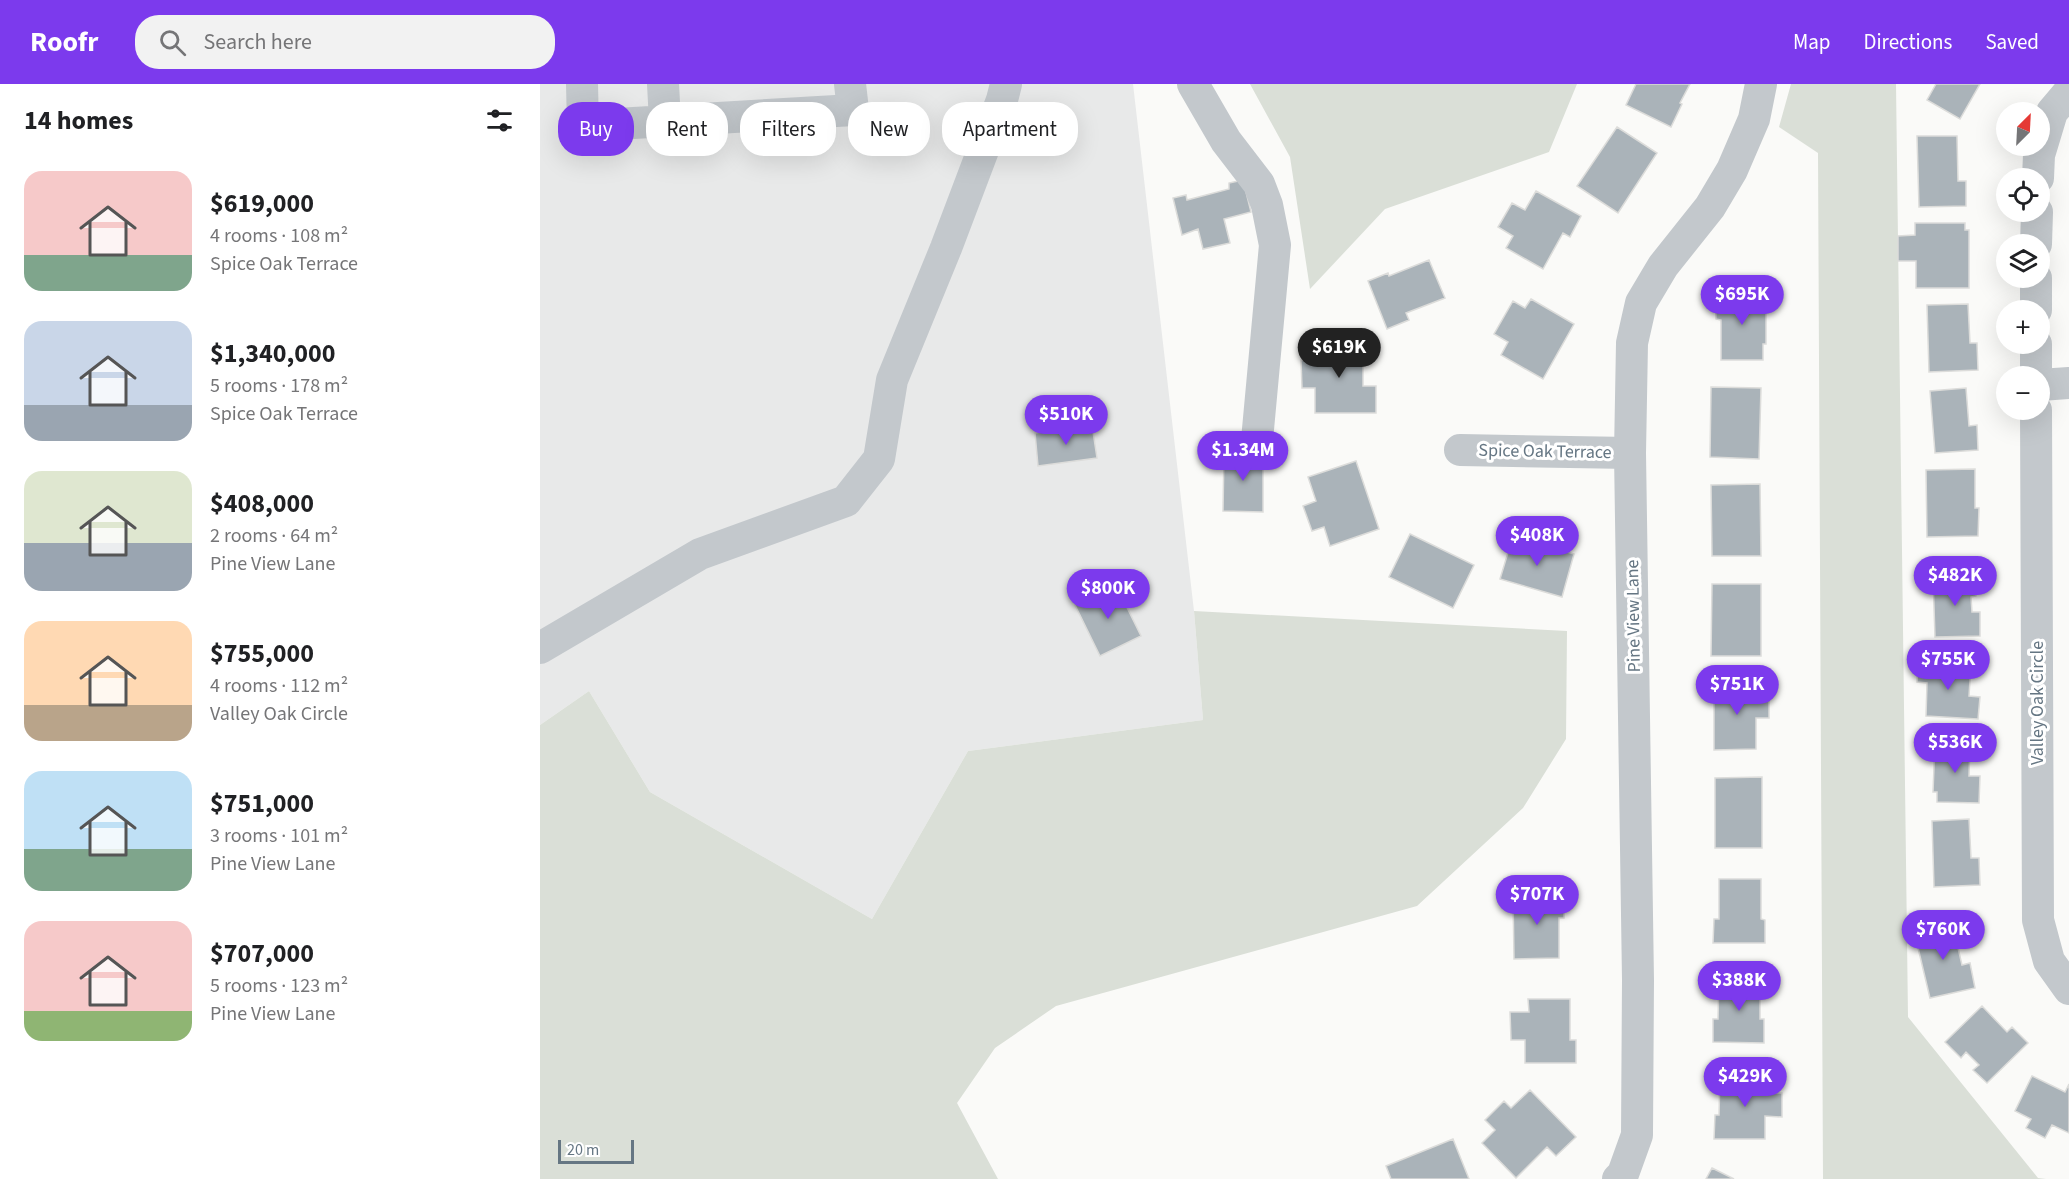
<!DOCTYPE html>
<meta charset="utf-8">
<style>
body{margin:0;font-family:"Source Sans 3",sans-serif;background:#f2f2f2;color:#202124;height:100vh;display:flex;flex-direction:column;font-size:22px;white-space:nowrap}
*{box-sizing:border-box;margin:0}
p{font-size:20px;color:#757577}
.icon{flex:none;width:33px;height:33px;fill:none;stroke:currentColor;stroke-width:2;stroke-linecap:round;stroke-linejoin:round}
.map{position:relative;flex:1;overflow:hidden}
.panel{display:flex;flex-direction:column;background:#fff;width:540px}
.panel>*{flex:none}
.top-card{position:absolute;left:18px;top:18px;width:570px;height:54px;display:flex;gap:12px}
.needle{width:39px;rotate:24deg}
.controls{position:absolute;left:1456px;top:18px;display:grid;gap:12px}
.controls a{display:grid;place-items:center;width:54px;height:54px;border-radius:50%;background:#fff;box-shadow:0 6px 24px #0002;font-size:30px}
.scale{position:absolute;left:18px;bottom:15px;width:76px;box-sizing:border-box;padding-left:6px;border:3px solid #657683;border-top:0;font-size:16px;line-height:21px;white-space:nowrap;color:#657683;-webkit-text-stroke:4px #fff;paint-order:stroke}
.price{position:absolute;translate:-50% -51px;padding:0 14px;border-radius:21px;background:#7c3aed;color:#fff;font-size:20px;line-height:39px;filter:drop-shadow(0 2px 3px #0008)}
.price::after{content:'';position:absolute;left:50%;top:36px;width:18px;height:14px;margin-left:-9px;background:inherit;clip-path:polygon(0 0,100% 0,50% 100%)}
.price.selected{background:#222;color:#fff}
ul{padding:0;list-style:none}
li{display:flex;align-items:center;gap:18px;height:150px;padding:0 24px}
li span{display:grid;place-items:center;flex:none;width:168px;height:120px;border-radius:18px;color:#555}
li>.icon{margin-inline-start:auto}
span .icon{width:72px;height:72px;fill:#fffc;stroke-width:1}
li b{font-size:26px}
h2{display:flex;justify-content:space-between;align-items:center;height:72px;padding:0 24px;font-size:26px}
.chip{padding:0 21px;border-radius:24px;background:#fff;box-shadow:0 6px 24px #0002;font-size:21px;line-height:54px}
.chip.selected{background:#7c3aed;color:#fff}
header{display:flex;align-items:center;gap:36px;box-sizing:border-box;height:84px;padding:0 30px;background:#7c3aed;color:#fff}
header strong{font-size:28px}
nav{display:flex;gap:33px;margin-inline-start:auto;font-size:21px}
.search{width:420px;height:54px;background:#f2f2f2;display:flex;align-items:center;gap:15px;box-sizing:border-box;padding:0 21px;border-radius:24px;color:#757577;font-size:22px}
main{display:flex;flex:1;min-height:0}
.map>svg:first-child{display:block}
.built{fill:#e8e9e9}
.green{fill:#dadfd7}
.building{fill:#aab3b9;stroke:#dcdcda;stroke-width:1.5}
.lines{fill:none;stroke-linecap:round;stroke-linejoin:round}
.minor{stroke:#c3c8cc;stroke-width:32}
.labels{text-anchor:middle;stroke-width:6;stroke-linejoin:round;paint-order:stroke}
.street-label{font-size:18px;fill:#657683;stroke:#fff}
</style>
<header>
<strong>Roofr</strong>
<div class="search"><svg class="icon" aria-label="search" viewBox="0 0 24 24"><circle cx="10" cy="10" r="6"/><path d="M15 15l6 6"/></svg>Search here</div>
<nav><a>Map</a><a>Directions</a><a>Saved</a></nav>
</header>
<main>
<section class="panel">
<h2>14 homes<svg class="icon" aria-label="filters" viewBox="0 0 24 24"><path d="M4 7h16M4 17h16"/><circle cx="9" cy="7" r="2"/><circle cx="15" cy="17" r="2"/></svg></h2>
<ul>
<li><span style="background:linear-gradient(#f6c9c9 70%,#7fa58c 0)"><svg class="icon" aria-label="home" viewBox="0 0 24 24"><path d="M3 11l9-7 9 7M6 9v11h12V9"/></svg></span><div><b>$619,000</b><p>4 rooms · 108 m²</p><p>Spice Oak Terrace</p></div></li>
<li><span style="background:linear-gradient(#c9d6e8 70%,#9aa5b1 0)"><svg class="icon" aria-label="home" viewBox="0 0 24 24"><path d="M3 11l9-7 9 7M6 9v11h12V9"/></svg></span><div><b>$1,340,000</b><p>5 rooms · 178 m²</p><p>Spice Oak Terrace</p></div></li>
<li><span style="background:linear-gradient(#dfe7d0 60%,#9aa5b1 0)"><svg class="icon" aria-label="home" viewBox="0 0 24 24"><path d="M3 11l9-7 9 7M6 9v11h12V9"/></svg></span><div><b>$408,000</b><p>2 rooms · 64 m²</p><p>Pine View Lane</p></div></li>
<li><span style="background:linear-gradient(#ffd9b3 70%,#b9a48a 0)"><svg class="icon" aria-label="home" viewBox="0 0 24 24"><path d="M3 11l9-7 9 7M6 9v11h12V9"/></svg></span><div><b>$755,000</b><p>4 rooms · 112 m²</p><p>Valley Oak Circle</p></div></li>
<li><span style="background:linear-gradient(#bfe0f5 65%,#7fa58c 0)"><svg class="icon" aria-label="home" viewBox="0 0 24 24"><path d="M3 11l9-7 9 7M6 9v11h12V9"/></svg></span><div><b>$751,000</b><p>3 rooms · 101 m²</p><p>Pine View Lane</p></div></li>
<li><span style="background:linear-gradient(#f6c9c9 75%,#8fb573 0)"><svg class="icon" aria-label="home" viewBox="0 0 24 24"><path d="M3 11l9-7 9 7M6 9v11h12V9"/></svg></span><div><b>$707,000</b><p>5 rooms · 123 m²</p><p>Pine View Lane</p></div></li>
</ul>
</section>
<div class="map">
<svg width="1529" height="1095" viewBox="0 0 1529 1095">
<rect width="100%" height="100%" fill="#fafaf8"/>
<path class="built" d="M0,0H593L654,527L663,636L428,667L332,835L110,708L49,607L0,641Z"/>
<path class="green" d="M710,0H1037L1009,68L845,125L770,205L750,73Z
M1251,0H1356L1368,933L1498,1094L1506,1095H1283L1278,69L1239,43Z
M654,527L1027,547L1026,655L983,724L877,822L516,922L455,964L417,1019L458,1095H0V641L49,607L110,708L332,835L428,667L663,636Z"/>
<path class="building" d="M1096,0H1150L1140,19L1142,20L1131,43L1086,21Z
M1396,0H1440L1420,35L1387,16Z
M1077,43L1117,69L1078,129L1037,102Z
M1377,52H1417L1418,97H1426V122L1379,123Z
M703,96L711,128L684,135L690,159L663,165L658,145L642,151L633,114L646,111L647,116L689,105V99Z
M996,107L1041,132L1030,153L1023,149L1003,185L966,164L973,152L958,143L972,119L985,126Z
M1375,139H1425V146H1429V204H1376V177H1358V152L1375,151Z
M889,176L905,214L866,229L869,236L847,245L828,197L848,189L849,192Z
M1175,211H1226V260H1223V276H1181V236L1176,235Z
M991,215L1034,240L1003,295L961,271L968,258L954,250L973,217L985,224Z
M1428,220L1430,259H1437L1438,286L1389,288L1387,221Z
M774,258H823V302H836V329H775V304H762L761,276H774Z
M1171,303L1221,304L1219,375L1170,373Z
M1426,304L1429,342L1437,341L1438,366L1395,369L1390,307Z
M552,341L557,374L498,382L495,349Z
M684,368H723V428L683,427Z
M816,377L839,445L790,462L784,443L772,447L763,422L776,417L768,393Z
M1435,385V424H1439L1438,452L1387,453L1386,386Z
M1220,400L1221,472H1172L1171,401Z
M870,450L934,481L913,524L849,493Z
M973,452L1034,470L1022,513L960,495Z
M1436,492V512L1431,513L1432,528H1440V552L1395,553L1393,493Z
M1172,500H1221V572H1171Z
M576,501L601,552L560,572L535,521Z
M1378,578L1431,581L1429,612L1440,613L1438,635L1386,632L1387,599L1377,598Z
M1174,599H1215V613H1229V634H1216V665L1174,666Z
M1395,658L1430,659L1429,692H1440L1439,719L1397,718V708H1393Z
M1222,693V764H1175V694Z
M1429,735L1431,774H1439L1440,801L1394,803L1392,737Z
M1179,795H1221V835L1225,836V859H1173L1174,835H1179Z
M1024,810V834H1019V874L974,875L973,811Z
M1412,838L1422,881L1430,879L1435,904L1390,914L1374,847Z
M1179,894H1220V935H1224V959L1173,958V935H1178Z
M988,915H1030V956H1036V979H985V956H971L970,928H989Z
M1442,922L1467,948L1472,943L1488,959L1447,999L1433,986L1439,981L1426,968L1421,974L1405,958Z
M1180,991H1222L1221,1009H1242V1033L1225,1032V1055H1174L1175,1031H1179Z
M1492,992L1525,1008L1529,1000V1049L1512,1041L1505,1054L1486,1044L1491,1035L1475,1027Z
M990,1006L1036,1053L1016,1072L1007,1063L976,1094L942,1059L955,1046L945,1036L964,1017L971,1024Z
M913,1055L929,1095H851L846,1082Z
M1172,1084L1194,1095H1166Z"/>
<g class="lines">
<path class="minor" d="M42,0L43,42L313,26L310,0
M123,0L125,37
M653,0L686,57L719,100L727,121L735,161L717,356
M1498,94L1499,71L1512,28L1529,8
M1496,160L1497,128
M1496,194V226
M1496,260V292
M1500,301L1529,299
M1496,326L1498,836L1509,877L1529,905
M920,366L1090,369
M0,564L160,470L306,417L339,375L352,296L406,164L462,16L466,0
M1078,1095L1083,1090L1097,1051L1098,896L1090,369L1092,259L1101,219L1123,182L1170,123L1192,86L1214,35L1221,0"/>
</g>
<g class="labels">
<g class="street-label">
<text transform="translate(1005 367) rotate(1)" y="6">Spice Oak Terrace</text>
<text transform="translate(1093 532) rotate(-91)" y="6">Pine View Lane</text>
<text transform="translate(1497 619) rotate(-90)" y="6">Valley Oak Circle</text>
</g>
</g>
</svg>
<div class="controls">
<a><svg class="needle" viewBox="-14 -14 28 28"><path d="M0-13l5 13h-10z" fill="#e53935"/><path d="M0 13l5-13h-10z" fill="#757577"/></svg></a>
<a><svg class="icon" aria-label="locate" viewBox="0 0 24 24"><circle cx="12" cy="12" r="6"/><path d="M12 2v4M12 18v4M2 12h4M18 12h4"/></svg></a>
<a><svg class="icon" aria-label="layers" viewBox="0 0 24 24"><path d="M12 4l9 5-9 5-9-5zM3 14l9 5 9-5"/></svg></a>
<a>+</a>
<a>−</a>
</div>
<div class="scale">20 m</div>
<b class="price" style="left:1202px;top:242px">$695K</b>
<b class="price selected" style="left:799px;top:295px">$619K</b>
<b class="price" style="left:526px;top:362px">$510K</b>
<b class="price" style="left:703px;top:398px">$1.34M</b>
<b class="price" style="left:997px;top:483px">$408K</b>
<b class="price" style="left:1415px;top:523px">$482K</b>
<b class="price" style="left:568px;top:536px">$800K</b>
<b class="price" style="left:1408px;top:607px">$755K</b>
<b class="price" style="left:1197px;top:632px">$751K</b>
<b class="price" style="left:1415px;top:690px">$536K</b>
<b class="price" style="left:997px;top:842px">$707K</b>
<b class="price" style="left:1403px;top:877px">$760K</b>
<b class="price" style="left:1199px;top:928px">$388K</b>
<b class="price" style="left:1205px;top:1024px">$429K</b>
<div class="top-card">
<a class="chip selected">Buy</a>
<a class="chip">Rent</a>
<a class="chip">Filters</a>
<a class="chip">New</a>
<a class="chip">Apartment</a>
</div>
</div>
</main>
